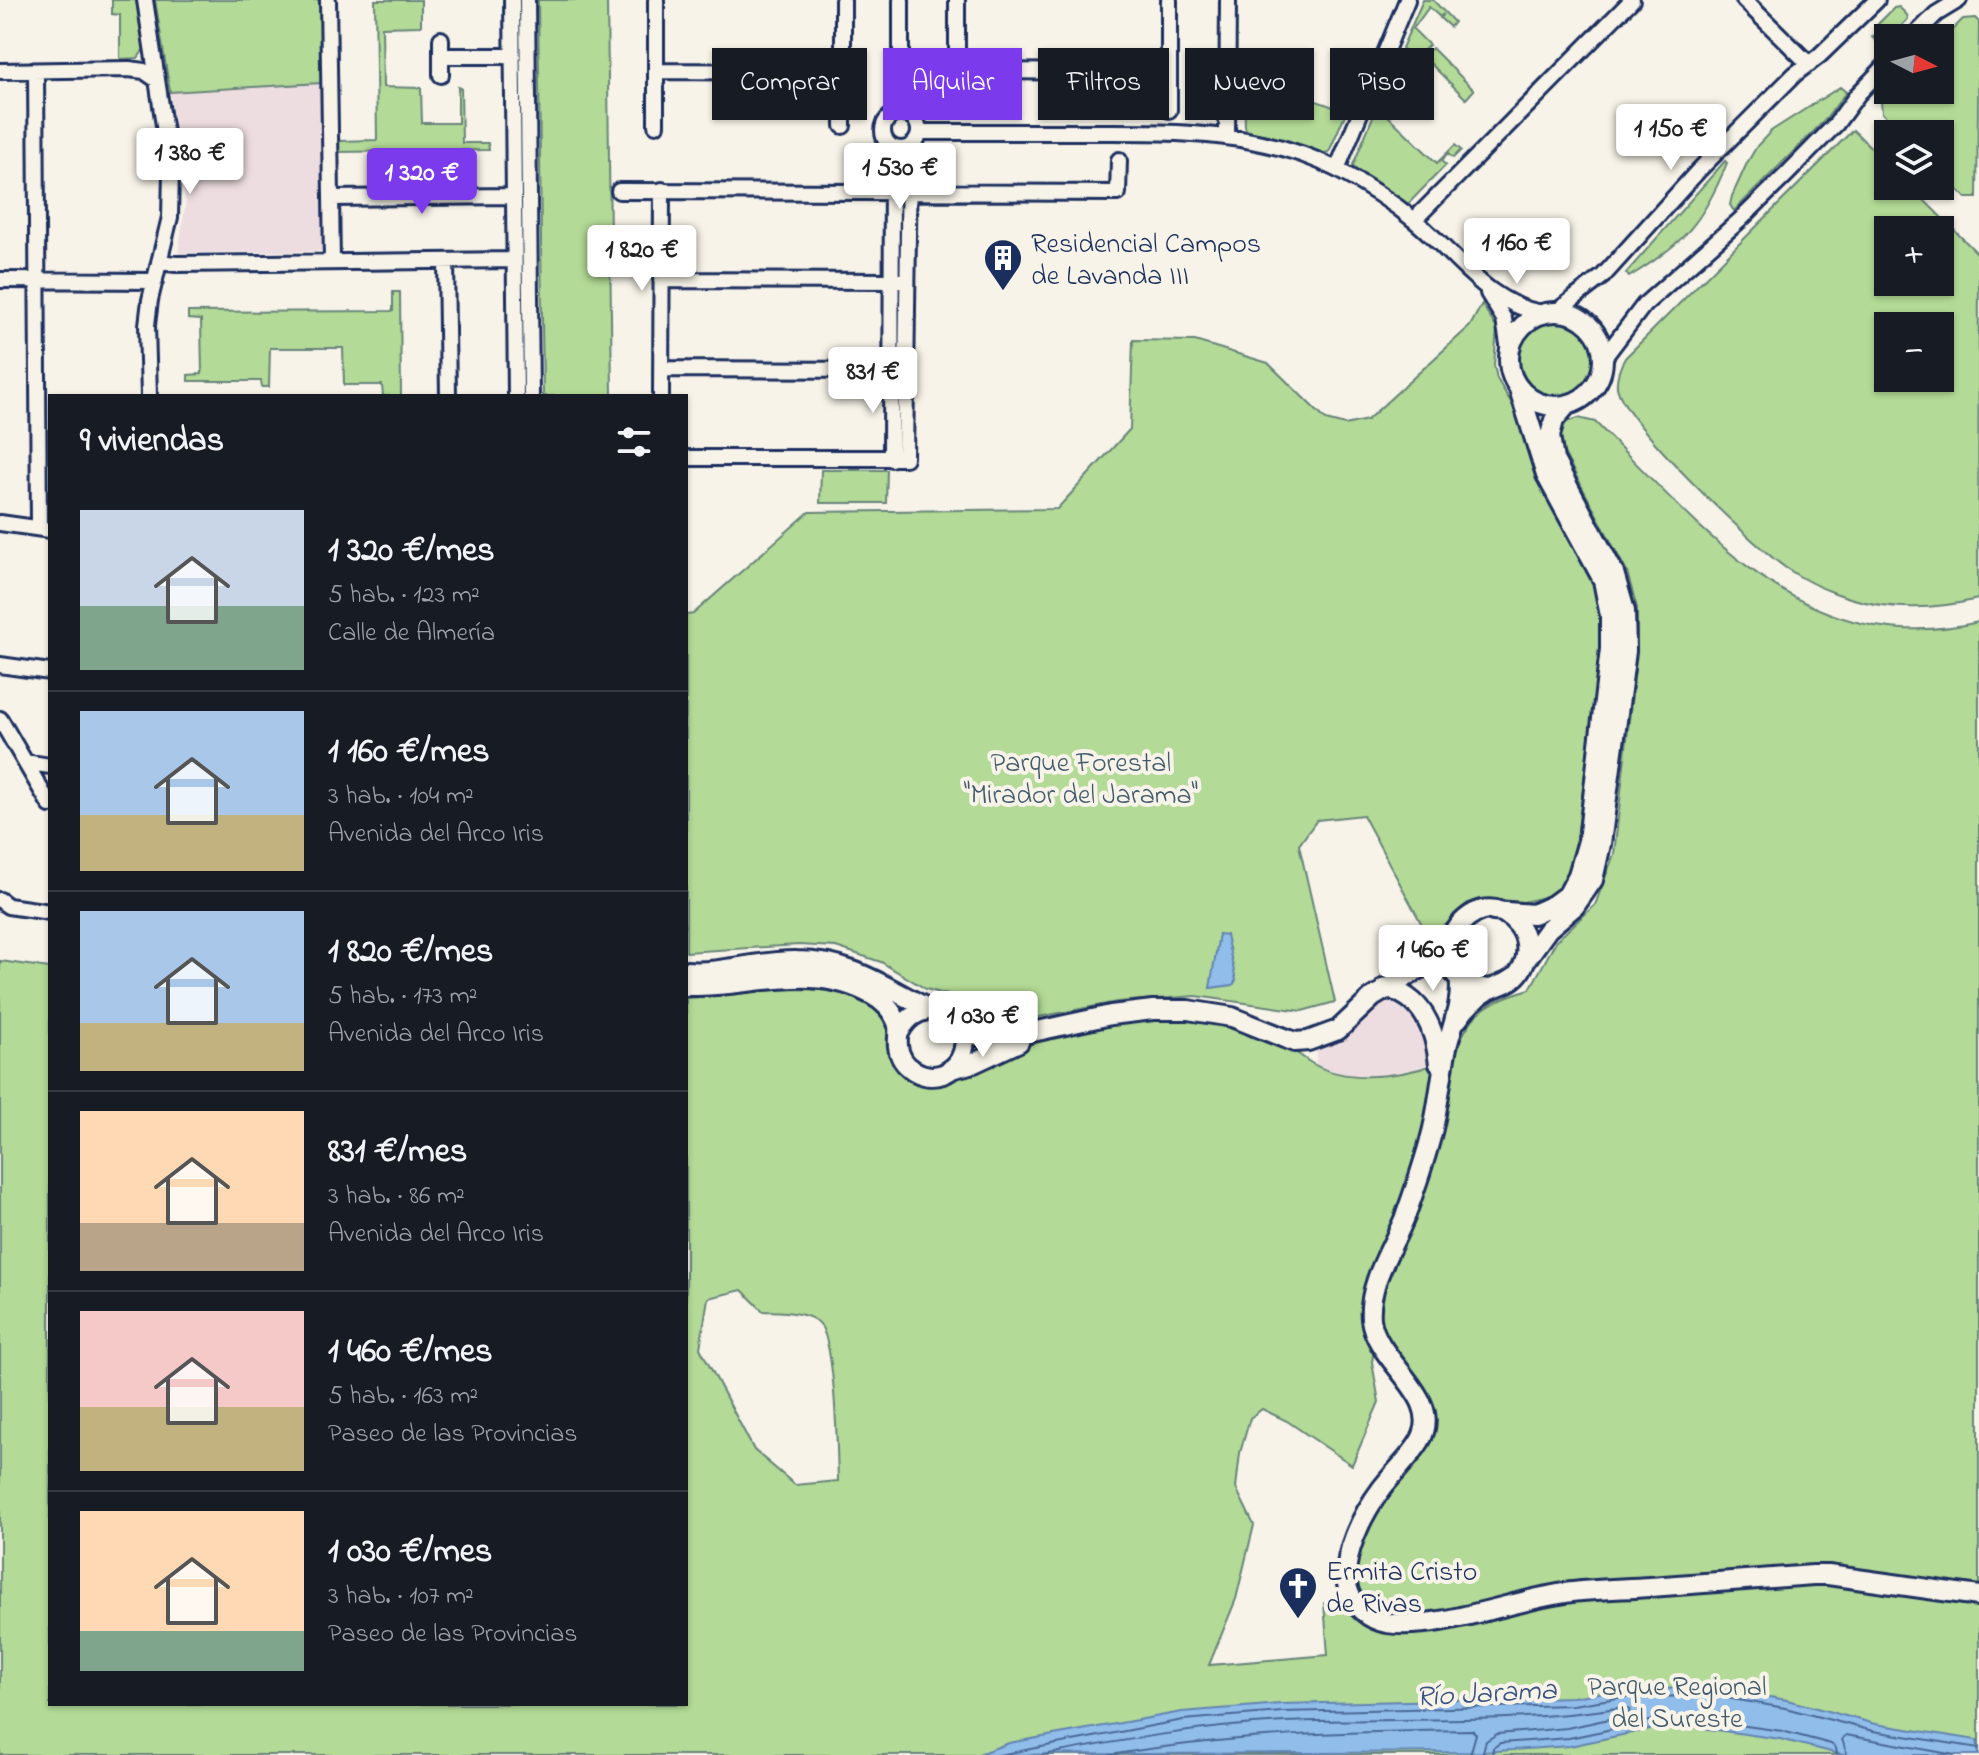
<!DOCTYPE html>
<html lang="es">
<meta charset="utf-8">
<style>
body{margin:0;font-family:"Indie Flower",sans-serif;background:#20242c;color:#f1f3f6;height:100vh;display:flex;flex-direction:column;font-size:30px;white-space:nowrap}
*{box-sizing:border-box;margin:0}
p{font-size:26px;color:#9ea1a6}
.icon{flex:none;width:44px;height:44px;fill:none;stroke:currentColor;stroke-width:2;stroke-linecap:round;stroke-linejoin:round}
.map{position:relative;flex:1;overflow:hidden}
.details{position:absolute;left:48px;top:394px;width:640px;height:1312px;display:flex;flex-direction:column;background:#171b24;border-radius:0px;box-shadow:0 2px 6px #0004}
.details>*{flex:none}
.banner{position:absolute;left:712px;top:48px;width:760px;height:72px;display:flex;gap:16px}
.needle{width:52px;rotate:96deg}
.fabs{position:absolute;left:1874px;top:24px;display:grid;gap:16px}
.fabs a{display:grid;place-items:center;width:80px;height:80px;border-radius:0px;background:#171b24;box-shadow:0 2px 6px #0004;font-size:40px}
.price{position:absolute;translate:-50% -68px;padding:0 18px;border-radius:8px;background:#fff;color:#222;font-size:26px;line-height:52px;filter:drop-shadow(0 2px 4px #0008)}
.price::after{content:'';position:absolute;left:50%;top:48px;width:24px;height:18px;margin-left:-12px;background:inherit;clip-path:polygon(0 0,100% 0,50% 100%)}
.price.on{background:#7c3aed;color:#fff}
ul{padding:0;list-style:none}
li{display:flex;align-items:center;gap:24px;height:200px;padding:0 32px}
li+li{border-top:2px solid #363941}
li span{display:grid;place-items:center;flex:none;width:224px;height:160px;border-radius:0px;color:#555}
li>.icon{margin-inline-start:auto}
span .icon{width:96px;height:96px;fill:#fffc;stroke-width:1}
li b{font-size:34px}
h2{display:flex;justify-content:space-between;align-items:center;height:96px;padding:0 32px;font-size:34px}
.chip{padding:0 28px;border-radius:0px;background:#171b24;box-shadow:0 2px 6px #0004;font-size:28px;line-height:72px}
.chip.on{background:#7c3aed;color:#fff}
.map>svg:first-child{display:block}
.built{fill:#eddde0}
.green{fill:#b3da96;stroke:#67847a;stroke-width:2;fill-rule:evenodd}
.water{fill:#91bdea;stroke:#6284b2;stroke-width:2}
.lines{fill:none;stroke-linecap:round;stroke-linejoin:round}
.shore{stroke:#4a6896;stroke-width:2}
.minor-casing{stroke:#1b2f5e;stroke-width:20}
.major-casing{stroke:#1b2f5e;stroke-width:24}
.minor{stroke:#f7f3e8;stroke-width:14}
.major{stroke:#f7f3e8;stroke-width:18}
.labels{text-anchor:middle;stroke-width:8;stroke-linejoin:round;paint-order:stroke}
.poi-label{font-size:28px;fill:#1b2f5e;stroke:#f7f3e8;text-anchor:start}
.park-label{font-size:28px;fill:#415a6c;stroke:#f7f3e8}
.water-label{font-size:30px;font-style:italic;fill:#385281;stroke:#f7f3e8}
</style>
<div class="map">
<svg width="1979" height="1755" viewBox="0 0 1979 1755">
<rect width="100%" height="100%" fill="#f7f3e8"/>
<filter id="ink" filterUnits="userSpaceOnUse"><feTurbulence type="fractalNoise" baseFrequency=".0125" numOctaves="2"/><feDisplacementMap in="SourceGraphic" scale="16" xChannelSelector="R" yChannelSelector="G"/><feConvolveMatrix kernelMatrix="1 2 1 2 8 2 1 2 1" color-interpolation-filters="sRGB"/></filter>
<g filter="url(#ink)">
<path class="built" d="M321,83L322,251L178,253L186,201L170,92Z
M1386,995L1394,997L1421,1019L1434,1066L1373,1076L1347,1075L1315,1065L1317,1054L1314,1047L1335,1041Z"/>
<path class="green" d="M112,0H136L144,49L138,58L121,59L120,57V15L112,14Z
M155,0H320L321,83L170,92Z
M375,0H421V26L382,27L383,87L421,88L422,123H458V87L461,88L462,143H488L489,150L338,152V141L377,140Z
M538,0H607L612,396H543Z
M1423,0H1433L1454,22L1450,27L1440,18L1443,14L1440,17L1429,7L1413,29L1429,45L1414,60L1402,48Z
M1899,7L1907,15L1908,19L1882,47L1872,37L1878,32L1875,27L1894,8Z
M1975,18L1979,22L1977,198H1966L1940,172V134H1903L1882,113L1881,102L1893,90H1940V42L1963,19Z
M1432,48L1474,90L1466,99L1423,56Z
M1393,68L1415,89L1389,117L1437,163L1455,145L1461,150L1453,158L1448,154L1441,161L1446,165L1408,204L1355,169L1353,165Z
M1244,84C1280,89 1313,98 1346,112L1329,152L1324,153L1287,140L1248,131L1245,127Z
M1840,87L1846,92L1826,119L1734,211L1730,205L1732,196L1747,163L1757,146L1771,131Z
M1853,130L1888,164V186H1910L1979,255L1978,599C1929,611 1882,611 1835,593C1818,587 1801,578 1786,568C1754,546 1623,421 1617,387C1616,378 1620,366 1625,358ZM1940,230V282H1888V230ZM1888,326H1940V378H1888Z
M1725,161L1727,163C1703,223 1683,244 1629,277L1626,273Z
M393,292H400L401,396H383L382,385H344L343,348H270L269,387H262L261,381H188V375L202,374L201,320L188,319V312L393,311Z
M1482,304L1497,329L1494,365L1497,379L1515,409L1524,434L1533,469L1594,586L1601,616V643L1577,838L1567,880L1550,896L1523,902L1490,899L1468,903L1454,914L1433,945L1363,815L1317,820L1299,845L1335,1002L1302,1011L1196,996L1117,1002L1002,1024H989L962,999L926,989L881,962L836,947L799,945L686,952V615L693,614L809,512L1057,509L1130,429L1133,340L1195,341L1268,363L1326,420L1345,425L1367,420L1470,326Z
M1515 360a40 40 0 1 1 80 0a40 40 0 1 1-80 0Z
M1578,418L1595,422C1706,531 1804,662 1979,622V1755H0V961L50,968V1704H686V998C732,997 863,967 885,1024C894,1046 889,1074 918,1084C923,1085 932,1086 936,1086C951,1084 967,1072 980,1065C1013,1050 1047,1036 1082,1028C1119,1019 1171,1013 1208,1018C1235,1022 1264,1034 1288,1047C1297,1052 1304,1059 1313,1064C1353,1086 1414,1075 1453,1057C1470,1012 1485,1002 1530,989L1556,941L1595,905L1614,854L1637,650V608L1627,572L1563,451L1558,432L1566,422ZM742,1290L763,1311C780,1312 804,1311 818,1322C836,1337 837,1454 838,1481L795,1485L754,1450L700,1348L708,1298ZM1374,1349C1397,1363 1428,1380 1433,1409C1436,1427 1420,1445 1411,1459C1386,1495 1351,1541 1358,1588L1339,1601L1324,1603L1328,1655L1209,1665L1236,1599L1254,1525L1236,1488L1240,1453L1250,1418L1262,1409L1287,1421L1352,1465L1379,1402L1372,1362Z
M821,470H887L886,503H820Z"/>
<path class="water" d="M1219,934L1226,935L1236,980L1233,985L1210,988Z
M1716,1688L1787,1700L1875,1724L1977,1740L1979,1755H1843L1780,1739L1674,1724L1570,1746L1483,1752L976,1755L1009,1743L1182,1712L1281,1704L1573,1697L1623,1689Z"/>
<g class="lines">
<path class="shore" d="M999,1755L1183,1720L1282,1712L1573,1705L1624,1697L1715,1696L1785,1708L1873,1731L1979,1748
M1043,1755C1123,1740 1203,1726 1284,1722C1397,1717 1512,1725 1624,1707L1630,1710L1628,1715L1567,1728L1497,1734L1486,1741L1482,1755
M1110,1755C1233,1734 1348,1732 1472,1730L1476,1734L1470,1755
M1492,1755L1493,1748L1500,1743L1569,1738L1674,1716L1782,1731L1831,1744L1836,1748L1837,1755
M1847,1755L1842,1739L1846,1735L1955,1755"/>
<defs>
<path id="minor" d="M145,0L171,172L170,217L150,300L147,325L149,396
M328,0L332,262
M512,0L516,396
M527,0L531,396
M843,0V126
M957,0V64L966,71L1169,72
M1744,0L1809,64
M1912,38L1936,14L1959,0
M441,39V75
M441,56H513
M0,71L129,69L144,71L157,80
M36,71L39,528
M656,71L843,72
M1169,110V0
M883 131a18 18 0 1 1 36 0a18 18 0 1 1-36 0Z
M901,113V0
M656,125V0
M919,132C974,132 1028,132 1083,132C1168,132 1261,129 1338,170C1364,184 1391,201 1414,220C1455,253 1488,306 1544,313
M1227,137L1228,0
M889,145L892,159L891,459
M1337,169L1407,0
M619,191L1118,193L1119,160
M331,198L513,196
M1414,220L1632,0
M446,261L448,396
M159,262L176,264L514,260
M0,280L155,281
M661,280L901,281
M1488,293L1504,319L1509,351
M1556,312L1603,276L1698,171L1795,74L1819,56L1877,0
M1603,359L1644,305L1740,220L1787,174L1836,124L1858,94L1888,63
M661,369L901,370
M661,396L662,190
M686,458H905L909,159L911,146
M0,523L50,530
M0,665L50,672
M0,719L50,805
M25,762L50,766
M0,900L8,906L50,912"/>
<path id="major" d="M1509 359a47 47 0 1 1 94 0a47 47 0 1 1-94 0Z
M1493,911L1533,914L1553,905L1568,894L1578,875L1588,841L1610,649V616L1603,580L1546,475L1519,389
M1525,961L1548,929L1575,906L1593,880L1601,844L1626,651L1625,611L1614,573L1554,460L1550,436L1554,420L1566,406
M686,971C723,974 760,960 797,961C851,961 883,986 929,1009
M1459,976C1463,1001 1453,1023 1447,1047C1442,1072 1439,1099 1434,1124C1427,1156 1416,1186 1405,1217C1392,1249 1368,1283 1371,1319C1376,1363 1446,1397 1420,1441C1410,1458 1394,1472 1382,1488C1363,1513 1340,1557 1348,1589C1353,1606 1369,1620 1387,1623C1436,1631 1514,1600 1565,1593C1593,1589 1622,1589 1650,1587C1704,1583 1758,1579 1813,1575H1828L1979,1596
M686,986C751,988 812,961 872,995C883,1001 892,1010 897,1022C900,1030 897,1037 898,1046C900,1067 923,1081 943,1074C953,1070 960,1062 963,1052C975,1010 918,992 899,1033
M1385,988C1423,996 1435,1029 1439,1064
M1458,1019C1466,1007 1476,997 1489,990C1503,983 1516,982 1523,966C1529,953 1527,936 1518,925C1471,868 1404,984 1491,989
M962,1028L972,1034L996,1040L1111,1015L1153,1010H1188L1232,1017L1282,1037L1295,1042L1308,1041L1338,1030L1373,997L1426,965L1452,934
M951,1069L974,1063L1019,1042"/>
</defs>
<use href="#minor" class="minor-casing"/>
<use href="#major" class="major-casing"/>
<use href="#minor" class="minor"/>
<use href="#major" class="major"/>
</g>
</g>
<defs>
<symbol id="building-pin" viewBox="-11 -11 22 30"><path d="M0 17L-7.5 6A9.5 9.5 0 1 1 7.5 6Z" fill="#1b2f5e" stroke="#f7f3e8"/><path d="M-4-6H4V6H1V3H-1V6H-4ZM-2.5-4.3h1.7v1.8h-1.7ZM.8-4.3h1.7v1.8H.8ZM-2.5-1h1.7V.8h-1.7ZM.8-1h1.7V.8H.8Z" fill="#fff"/></symbol>
<symbol id="church-pin" viewBox="-11 -11 22 30"><path d="M0 17L-7.5 6A9.5 9.5 0 1 1 7.5 6Z" fill="#1b2f5e" stroke="#f7f3e8"/><path d="M-1.2-6h2.4v3.5h3.3v2.4h-3.3V6h-2.4V-.1h-3.3v-2.4h3.3Z" fill="#fff"/></symbol>
</defs>
<g fill-rule="evenodd">
<use href="#building-pin" x="981" y="236" width="44" height="60"/>
<use href="#church-pin" x="1276" y="1564" width="44" height="60"/>
</g>
<g class="labels">
<g class="poi-label">
<text x="1031" y="252">Residencial Campos<tspan x="1031" dy="32">de Lavanda III</tspan></text>
<text x="1326" y="1580">Ermita Cristo<tspan x="1326" dy="32">de Rivas</tspan></text>
</g>
<g class="park-label">
<text x="1081" y="771">Parque Forestal<tspan x="1081" dy="32">"Mirador del Jarama"</tspan></text>
<text x="1677" y="1695">Parque Regional<tspan x="1677" dy="32">del Sureste</tspan></text>
</g>
<g class="water-label">
<text transform="translate(1486 1692) rotate(-3)" y="10">Río Jarama</text>
</g>
</g>
</svg>
<div class="fabs">
<a><svg class="needle" viewBox="-14 -14 28 28"><path d="M0-13l5 13h-10z" fill="#e53935"/><path d="M0 13l5-13h-10z" fill="#9ea1a6"/></svg></a>
<a><svg class="icon" aria-label="layers" viewBox="0 0 24 24"><path d="M12 4l9 5-9 5-9-5zM3 14l9 5 9-5"/></svg></a>
<a>+</a>
<a>−</a>
</div>
<b class="price" style="left:1671px;top:172px">1 150 €</b>
<b class="price" style="left:190px;top:196px">1 380 €</b>
<b class="price" style="left:900px;top:211px">1 530 €</b>
<b class="price on" style="left:422px;top:216px">1 320 €</b>
<b class="price" style="left:1517px;top:286px">1 160 €</b>
<b class="price" style="left:642px;top:293px">1 820 €</b>
<b class="price" style="left:873px;top:415px">831 €</b>
<b class="price" style="left:1433px;top:993px">1 460 €</b>
<b class="price" style="left:983px;top:1059px">1 030 €</b>
<div class="banner">
<a class="chip">Comprar</a>
<a class="chip on">Alquilar</a>
<a class="chip">Filtros</a>
<a class="chip">Nuevo</a>
<a class="chip">Piso</a>
</div>
<section class="details">
<h2>9 viviendas<svg class="icon" aria-label="filters" viewBox="0 0 24 24"><path d="M4 7h16M4 17h16"/><circle cx="9" cy="7" r="2"/><circle cx="15" cy="17" r="2"/></svg></h2>
<ul>
<li><span style="background:linear-gradient(#c9d6e8 60%,#7fa58c 0)"><svg class="icon" aria-label="home" viewBox="0 0 24 24"><path d="M3 11l9-7 9 7M6 9v11h12V9"/></svg></span><div><b>1 320 €/mes</b><p>5 hab. · 123 m²</p><p>Calle de Almería</p></div></li>
<li><span style="background:linear-gradient(#a9c7e8 65%,#c2b280 0)"><svg class="icon" aria-label="home" viewBox="0 0 24 24"><path d="M3 11l9-7 9 7M6 9v11h12V9"/></svg></span><div><b>1 160 €/mes</b><p>3 hab. · 104 m²</p><p>Avenida del Arco Iris</p></div></li>
<li><span style="background:linear-gradient(#a9c7e8 70%,#c2b280 0)"><svg class="icon" aria-label="home" viewBox="0 0 24 24"><path d="M3 11l9-7 9 7M6 9v11h12V9"/></svg></span><div><b>1 820 €/mes</b><p>5 hab. · 173 m²</p><p>Avenida del Arco Iris</p></div></li>
<li><span style="background:linear-gradient(#ffd9b3 70%,#b9a48a 0)"><svg class="icon" aria-label="home" viewBox="0 0 24 24"><path d="M3 11l9-7 9 7M6 9v11h12V9"/></svg></span><div><b>831 €/mes</b><p>3 hab. · 86 m²</p><p>Avenida del Arco Iris</p></div></li>
<li><span style="background:linear-gradient(#f6c9c9 60%,#c2b280 0)"><svg class="icon" aria-label="home" viewBox="0 0 24 24"><path d="M3 11l9-7 9 7M6 9v11h12V9"/></svg></span><div><b>1 460 €/mes</b><p>5 hab. · 163 m²</p><p>Paseo de las Provincias</p></div></li>
<li><span style="background:linear-gradient(#ffd9b3 75%,#7fa58c 0)"><svg class="icon" aria-label="home" viewBox="0 0 24 24"><path d="M3 11l9-7 9 7M6 9v11h12V9"/></svg></span><div><b>1 030 €/mes</b><p>3 hab. · 107 m²</p><p>Paseo de las Provincias</p></div></li>
</ul>
</section>
</div>
